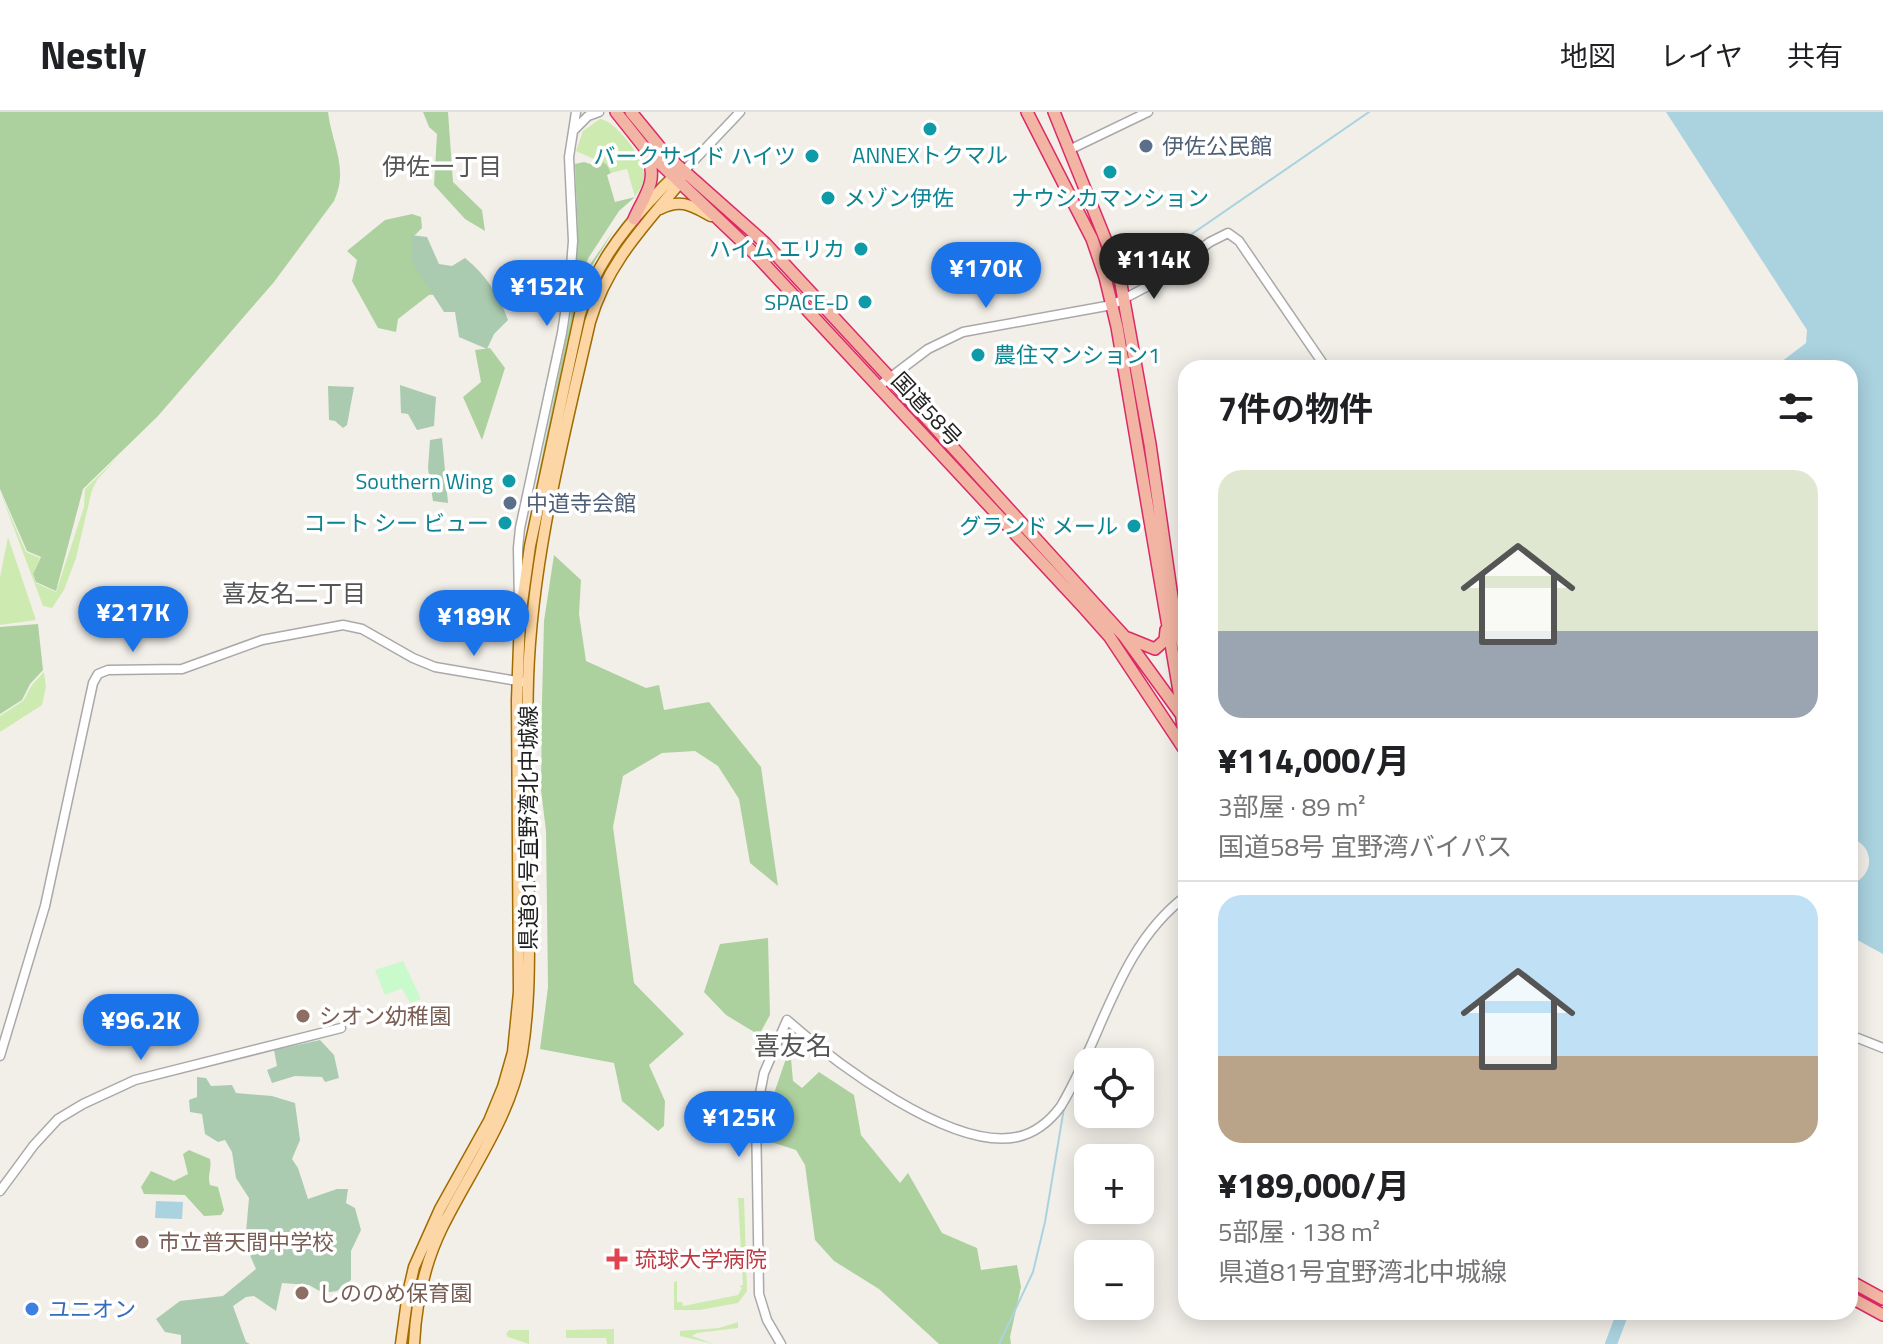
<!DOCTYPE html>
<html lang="ja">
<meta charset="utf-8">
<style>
body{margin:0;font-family:"Titillium Web","Noto Sans JP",sans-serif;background:#f6f6f6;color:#202124;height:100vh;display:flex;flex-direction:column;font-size:30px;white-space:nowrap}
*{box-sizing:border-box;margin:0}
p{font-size:26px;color:#757577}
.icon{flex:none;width:44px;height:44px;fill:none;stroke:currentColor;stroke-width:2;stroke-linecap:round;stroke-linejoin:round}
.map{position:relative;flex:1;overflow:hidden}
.details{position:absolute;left:1178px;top:248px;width:680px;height:960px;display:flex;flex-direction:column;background:#fff;border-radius:24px;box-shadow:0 4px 20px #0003}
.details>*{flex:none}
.tools{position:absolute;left:1074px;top:936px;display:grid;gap:16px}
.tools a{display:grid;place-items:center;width:80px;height:80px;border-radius:16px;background:#fff;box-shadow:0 4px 20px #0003;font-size:40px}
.price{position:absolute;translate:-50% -68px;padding:0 18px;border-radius:28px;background:#1a73e8;color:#fff;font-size:26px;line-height:52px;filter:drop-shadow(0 2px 4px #0008)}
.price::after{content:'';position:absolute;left:50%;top:48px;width:24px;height:18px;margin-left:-12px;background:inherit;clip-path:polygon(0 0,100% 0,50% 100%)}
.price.on{background:#222;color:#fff}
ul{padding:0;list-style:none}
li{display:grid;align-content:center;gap:16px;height:424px;padding:0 40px}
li+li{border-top:2px solid #e0e0e0}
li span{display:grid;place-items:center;height:248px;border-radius:24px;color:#555}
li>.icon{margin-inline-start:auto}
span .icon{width:144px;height:144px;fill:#fffc;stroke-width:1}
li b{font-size:34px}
h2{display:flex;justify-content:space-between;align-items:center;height:96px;padding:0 40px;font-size:34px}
header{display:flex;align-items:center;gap:48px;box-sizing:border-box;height:112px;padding:0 40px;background:#fff;border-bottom:2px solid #e0e0e0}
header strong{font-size:38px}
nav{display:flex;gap:44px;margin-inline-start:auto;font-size:28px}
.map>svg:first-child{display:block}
.grass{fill:#cdebb0}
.forest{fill:#add19e}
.cemetery{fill:#aacbaf}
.park{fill:#c8facc}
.water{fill:#aad3df}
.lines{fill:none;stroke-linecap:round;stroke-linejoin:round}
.stream{stroke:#aad3df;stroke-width:2}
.river{stroke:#aad3df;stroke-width:12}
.tertiary-casing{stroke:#a9a9a9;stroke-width:11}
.primary-casing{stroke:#a06b00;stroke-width:13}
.trunk-casing{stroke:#dc2a67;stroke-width:14}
.tertiary{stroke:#fff;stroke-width:8}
.primary{stroke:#fcd6a4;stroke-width:10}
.trunk{stroke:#f2b4a3;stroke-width:11}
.culture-dot{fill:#0f9aa8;stroke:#fff;stroke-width:3}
.service-dot{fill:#5c6f8a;stroke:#fff;stroke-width:3}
.education-dot{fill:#8d6e63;stroke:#fff;stroke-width:3}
.health-dot{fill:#e0444e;stroke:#fff;stroke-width:3}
.shop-dot{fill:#3f7fe0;stroke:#fff;stroke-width:3}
.labels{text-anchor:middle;stroke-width:7;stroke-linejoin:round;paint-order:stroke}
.service-label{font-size:22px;fill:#4e5e75;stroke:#fff;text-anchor:start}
.culture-label{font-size:22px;fill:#0d838f;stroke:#fff;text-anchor:end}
.street-label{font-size:22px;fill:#222;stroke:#fff}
.education-label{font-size:22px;fill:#785e54;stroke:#fff;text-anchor:start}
.health-label{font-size:22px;fill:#be3a42;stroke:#fff;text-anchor:start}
.shop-label{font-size:22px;fill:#366cbe;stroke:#fff;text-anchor:start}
.neighbourhood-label{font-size:24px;fill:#555;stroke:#fff}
.quarter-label{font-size:26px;fill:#555;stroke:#fff}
</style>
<header>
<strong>Nestly</strong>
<nav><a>地図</a><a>レイヤ</a><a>共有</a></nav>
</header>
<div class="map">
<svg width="1883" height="1232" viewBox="0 0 1883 1232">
<rect width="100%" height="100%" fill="#f2efe9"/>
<path class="grass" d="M600,7C616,9 643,45 644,61C645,71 640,77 635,85L627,57L611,61L607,53L576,39L583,19Z
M116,347L97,368L92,378L76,446L64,478L52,496L43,494L0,379L26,440L40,446L33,462L36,471L56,480L84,395L85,377Z
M8,425L36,508L0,513V465Z
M44,560L46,575L42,593L0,620V604L23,589L32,573Z
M738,1086H744L747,1179L738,1191L700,1198H674V1170L677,1169V1190H682L683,1194L738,1183L742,1176L739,1174L743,1173Z
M738,1210V1216L697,1221L692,1224L714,1232L680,1224V1219L719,1216Z
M614,1217V1232H607L606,1226H566V1218Z
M509,1218H529V1232L508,1225L506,1222Z"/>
<path class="forest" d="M0,0H328C332,33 349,56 334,89L274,170L158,304L83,377L56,479L36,470L33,462L41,445L27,439L0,377Z
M423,0H448L453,70L482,98L485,119L465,107L434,73L437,22L429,15Z
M584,50L600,55L603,50L607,53L611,61L607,63L615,90L635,85L619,99L589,145L574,177L578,123L575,52Z
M412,102L421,105L422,116L412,126L456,181L429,183L398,207L396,220L378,216L352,169L357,148L347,139L385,108Z
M614,118L590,157L577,187L527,418L572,198L591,151Z
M490,236L505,256L482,328L463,285L481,270L475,238Z
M554,443L581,468L579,502L586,549L646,576L659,573L664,598L709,590L761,655L778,774L750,751L739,687L718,654L695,639L662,641L623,664L613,715L634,871L684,922L649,953L665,989L664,1014L658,1019L622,989L614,951L540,937L548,875L546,719L541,678L542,589L544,509Z
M38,512L43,558L30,572L22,588L0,602V515Z
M768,826L770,903L759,923L726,903L704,880L720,832Z
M790,935L793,969L802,976L819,960L854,983L861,1023L900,1071L908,1061L942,1121L977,1136L981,1158L1017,1153L1021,1175L1010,1225L1011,1232H939L879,1177L834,1149L815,1128L805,1053L796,1038L768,1029L771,990Z
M189,1038L210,1047C212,1057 207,1063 210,1073L218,1075L224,1098L221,1103L204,1104L185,1083L144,1082L141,1075L151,1059L174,1069L188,1062L183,1042Z"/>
<path class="cemetery" d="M411,123L427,125L439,152L452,154L465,146C486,163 499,183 508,208L494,222L487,237L459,225L455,200H444L412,150Z
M400,273L436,285L434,314L417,318L408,302L401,301Z
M328,274L354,275L347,313L343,316L335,309L329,308Z
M442,326L448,391L433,389L428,356L430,328Z
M320,928L334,943L339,966L325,970L322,965L295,964L272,971L267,958L277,954L274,938Z
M197,965L206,966L211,974L232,973L236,981L272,984L295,991L300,1028L292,1047L298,1056L308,1087L337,1077H348L346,1091L355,1096L361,1118L351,1139V1168L337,1179L323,1181L309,1173L282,1171L276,1199L254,1184L246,1185L233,1194L246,1230L250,1232H181V1223L165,1220L156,1207L180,1189L223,1184L256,1157L245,1132L249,1086L236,1066L232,1040L225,1028L218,1030L205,1022L202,1002L190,1000L189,988L197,985Z"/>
<path class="park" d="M403,849L421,887L410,891L402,876L385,883L375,858Z"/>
<path class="water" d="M1666,0H1883V842L1850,824V773C1875,765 1876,733 1850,726V256H1773L1806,231L1807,218Z
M156,1089L183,1090L182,1107L155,1106Z"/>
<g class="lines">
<path class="stream" d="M1141,157L1369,0
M999,1232L1033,1160L1045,1110L1064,996"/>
<path class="river" d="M1611,1232L1623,1200"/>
<defs>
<path id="tertiary" d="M574,18L588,4L599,0
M1071,37L1148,0
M683,60L740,0
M879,274L928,237L963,220L1112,193L1154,171L1210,130L1228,121L1239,129L1326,256
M519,493L518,436L520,416L562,221L570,168L573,129L569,45L576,0
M1850,923L1883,936
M0,944L45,794L93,571L98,562L108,558L182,557L262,528L343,513L362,517L413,546L435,555L523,570
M0,1079L34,1033L58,1007L83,992L135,968L341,916
M781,1232L767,1208L759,1182L756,1002L764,961L787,908C834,950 951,1039 1017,1025C1036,1021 1050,1009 1061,994C1103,924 1118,835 1186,784"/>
<path id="primary" d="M660,97C681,86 692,94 711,104
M401,1232L408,1181L414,1155L440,1097L489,1009L503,975L513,940L519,880L517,588L520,505L530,434L580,202C594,157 619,123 650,89C659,80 667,69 678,62
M414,1232C416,1191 424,1153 442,1116C471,1057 510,1007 522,941C530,893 529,845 529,796C528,720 526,643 528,567C532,446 563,328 590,210C606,154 642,116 679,72L681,65"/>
<path id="trunk" d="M616,0L647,39L756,143L1085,497L1109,524L1186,640
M631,0L667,44L765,131L889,265L1124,524L1186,609
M1027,0L1092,127L1105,165L1117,215L1179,579L1185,635
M1054,0L1119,161L1150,332L1173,492L1186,547
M634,107C644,84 658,70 648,45
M1128,526L1155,537L1165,528L1166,518
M1850,1169L1883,1187
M1850,1185L1883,1203"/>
</defs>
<use href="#tertiary" class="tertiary-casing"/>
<use href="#primary" class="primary-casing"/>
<use href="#trunk" class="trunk-casing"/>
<use href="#tertiary" class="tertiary"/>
<use href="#primary" class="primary"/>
<use href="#trunk" class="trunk"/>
</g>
<g class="culture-dot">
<circle cx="930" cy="17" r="8"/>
<circle cx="812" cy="44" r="8"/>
<circle cx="1110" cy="60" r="8"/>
<circle cx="828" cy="86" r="8"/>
<circle cx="861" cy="137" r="8"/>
<circle cx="865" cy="190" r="8"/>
<circle cx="978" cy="243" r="8"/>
<circle cx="509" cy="369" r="8"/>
<circle cx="505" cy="411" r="8"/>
<circle cx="1134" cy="414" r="8"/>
</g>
<g class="service-dot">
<circle cx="1146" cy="34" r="8"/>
<circle cx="510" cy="391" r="8"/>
</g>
<g class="education-dot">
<circle cx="303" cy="904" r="8"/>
<circle cx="142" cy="1130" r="8"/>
<circle cx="302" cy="1181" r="8"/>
</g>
<path class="health-dot" d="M613 1135h8v8h8v8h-8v8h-8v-8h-8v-8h8z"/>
<circle class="shop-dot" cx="32" cy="1197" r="8"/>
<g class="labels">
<g class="service-label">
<text x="1162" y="42">伊佐公民館</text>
<text x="526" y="399">中道寺会館</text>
</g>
<g class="culture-label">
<text x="930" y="51" text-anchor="middle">ANNEXトクマル</text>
<text x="796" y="52">バークサイド ハイツ</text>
<text x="844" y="94" text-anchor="start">メゾン伊佐</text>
<text x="1110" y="94" text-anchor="middle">ナウシカマンション</text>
<text x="845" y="145">ハイム エリカ</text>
<text x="849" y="198">SPACE-D</text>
<text x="994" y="251" text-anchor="start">農住マンション1</text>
<text x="493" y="377">Southern Wing</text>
<text x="489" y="419">コート シー ビュー</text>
<text x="1118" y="422">グランド メール</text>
</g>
<g class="street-label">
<text transform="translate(927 297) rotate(47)" y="8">国道58号</text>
<text transform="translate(528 716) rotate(-90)" y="8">県道81号宜野湾北中城線</text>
</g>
<g class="education-label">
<text x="319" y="912">シオン幼稚園</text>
<text x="158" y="1138">市立普天間中学校</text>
<text x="318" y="1189">しののめ保育園</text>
</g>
<g class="health-label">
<text x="635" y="1155">琉球大学病院</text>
</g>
<g class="shop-label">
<text x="48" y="1205">ユニオン</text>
</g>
<g class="neighbourhood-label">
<text x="442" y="63">伊佐一丁目</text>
<text x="294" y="490">喜友名二丁目</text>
</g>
<g class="quarter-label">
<text x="793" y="943">喜友名</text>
</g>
</g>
</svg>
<div class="tools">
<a><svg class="icon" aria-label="locate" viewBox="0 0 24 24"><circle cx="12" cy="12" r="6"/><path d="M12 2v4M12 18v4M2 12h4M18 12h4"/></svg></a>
<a>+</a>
<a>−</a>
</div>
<b class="price on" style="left:1154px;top:189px">¥114K</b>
<b class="price" style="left:986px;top:198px">¥170K</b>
<b class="price" style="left:547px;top:216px">¥152K</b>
<b class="price" style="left:133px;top:542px">¥217K</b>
<b class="price" style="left:474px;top:546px">¥189K</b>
<b class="price" style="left:141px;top:950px">¥96.2K</b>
<b class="price" style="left:739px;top:1047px">¥125K</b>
<section class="details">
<h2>7件の物件<svg class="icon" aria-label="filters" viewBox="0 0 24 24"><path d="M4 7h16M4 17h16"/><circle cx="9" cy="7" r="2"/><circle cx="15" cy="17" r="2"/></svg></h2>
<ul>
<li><span style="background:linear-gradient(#dfe7d0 65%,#9aa5b1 0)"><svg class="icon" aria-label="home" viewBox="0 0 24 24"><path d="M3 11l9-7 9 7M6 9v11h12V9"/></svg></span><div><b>¥114,000/月</b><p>3部屋 · 89 m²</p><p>国道58号 宜野湾バイパス</p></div></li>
<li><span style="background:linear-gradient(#bfe0f5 65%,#b9a48a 0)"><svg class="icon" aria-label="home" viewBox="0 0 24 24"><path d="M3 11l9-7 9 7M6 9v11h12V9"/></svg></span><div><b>¥189,000/月</b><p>5部屋 · 138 m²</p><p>県道81号宜野湾北中城線</p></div></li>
</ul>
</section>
</div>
